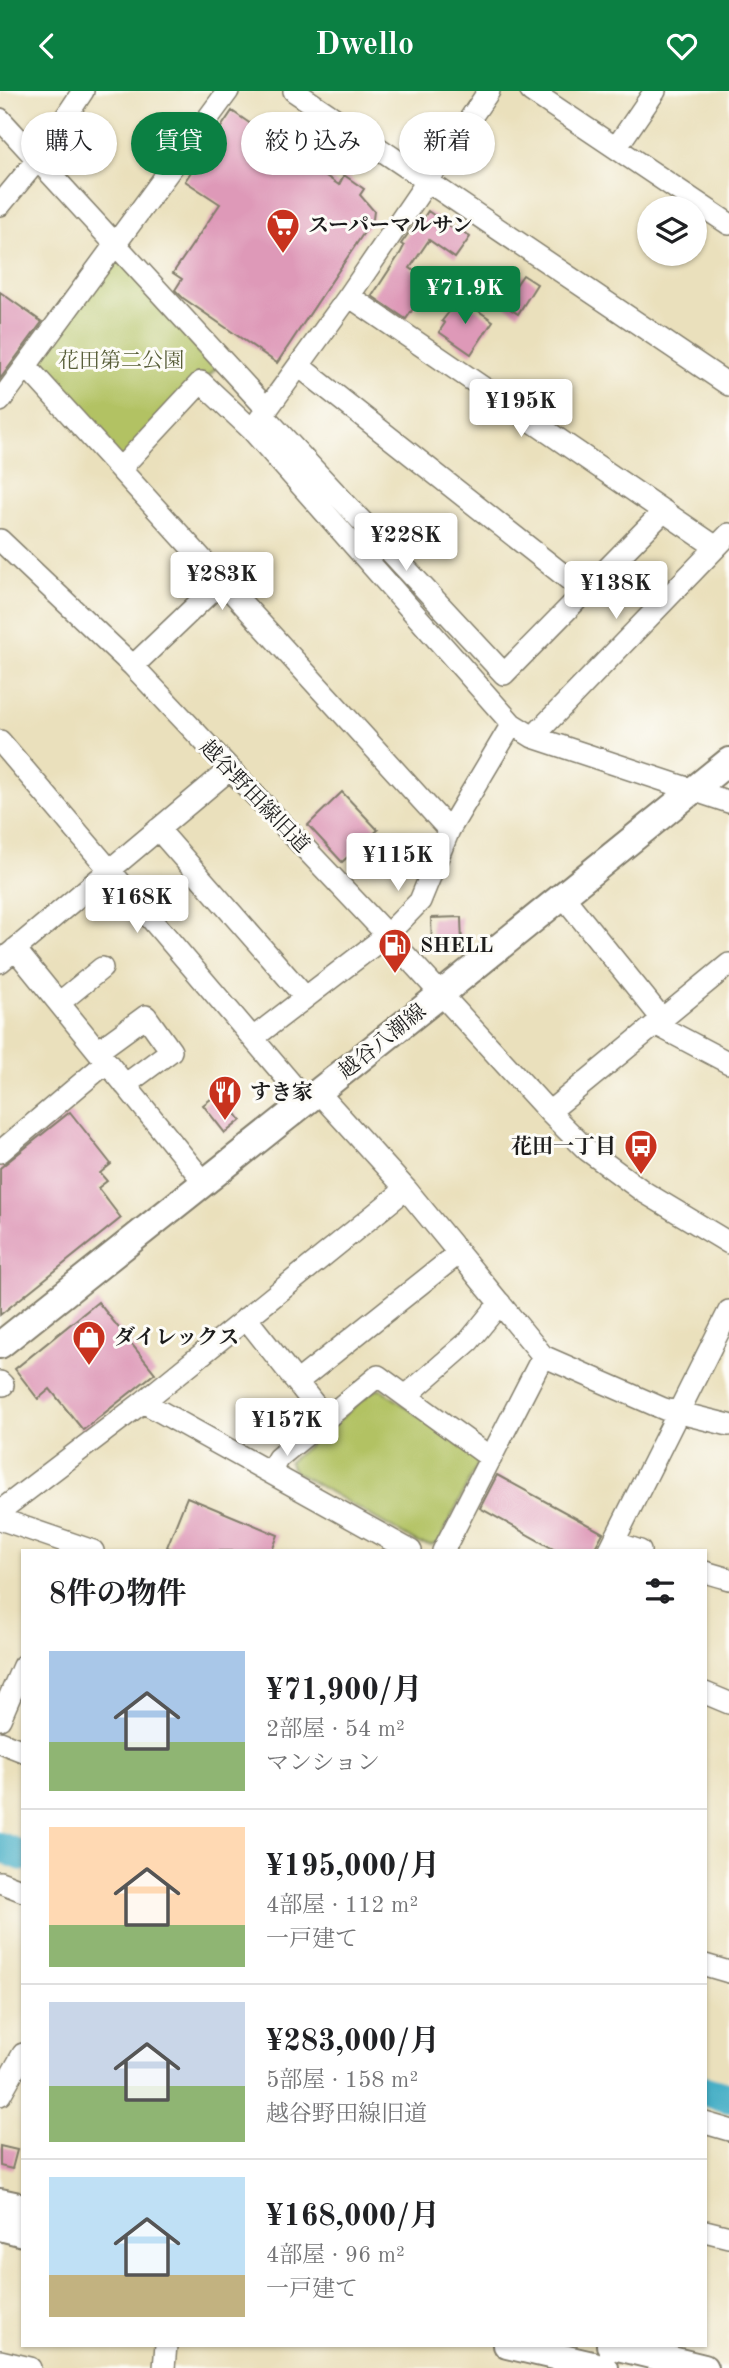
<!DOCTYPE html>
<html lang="ja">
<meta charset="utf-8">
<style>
body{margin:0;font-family:"Old Standard TT","Noto Serif JP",serif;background:#f6f6f6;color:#202124;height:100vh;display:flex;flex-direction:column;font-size:26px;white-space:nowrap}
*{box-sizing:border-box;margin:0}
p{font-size:23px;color:#757577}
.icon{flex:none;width:38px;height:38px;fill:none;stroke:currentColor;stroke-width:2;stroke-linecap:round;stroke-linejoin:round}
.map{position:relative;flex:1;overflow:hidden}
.sheet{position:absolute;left:21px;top:1458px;width:686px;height:798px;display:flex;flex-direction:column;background:#fff;border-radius:0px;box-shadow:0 2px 5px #0004}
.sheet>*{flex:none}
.hud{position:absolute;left:21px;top:21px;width:688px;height:63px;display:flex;gap:14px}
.tools{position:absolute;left:637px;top:105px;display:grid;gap:14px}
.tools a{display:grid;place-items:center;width:70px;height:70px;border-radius:50%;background:#fff;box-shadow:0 2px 5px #0004;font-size:35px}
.price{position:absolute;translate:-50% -60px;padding:0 16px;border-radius:7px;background:#fff;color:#222;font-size:23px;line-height:46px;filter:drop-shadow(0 2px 4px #0008)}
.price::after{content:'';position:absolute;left:50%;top:42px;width:21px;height:16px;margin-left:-10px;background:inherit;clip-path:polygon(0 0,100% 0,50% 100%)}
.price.active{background:#0b8043;color:#fff}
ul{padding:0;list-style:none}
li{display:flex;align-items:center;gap:21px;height:175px;padding:0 28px}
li+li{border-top:2px solid #e0e0e0}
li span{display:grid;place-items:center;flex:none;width:196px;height:140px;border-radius:0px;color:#555}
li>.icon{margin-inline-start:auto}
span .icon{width:84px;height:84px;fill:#fffc;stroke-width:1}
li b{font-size:30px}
h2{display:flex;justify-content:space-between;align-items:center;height:84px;padding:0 28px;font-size:30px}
.chip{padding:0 24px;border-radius:32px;background:#fff;box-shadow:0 2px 5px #0004;font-size:24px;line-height:63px}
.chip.active{background:#0b8043;color:#fff}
header{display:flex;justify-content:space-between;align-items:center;height:91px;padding:0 28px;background:#0b8043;color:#fff;font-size:32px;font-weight:600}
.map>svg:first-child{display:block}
.green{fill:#b2c264;stroke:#676f40;stroke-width:2}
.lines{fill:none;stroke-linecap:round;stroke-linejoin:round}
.river{stroke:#47afc6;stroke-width:30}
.building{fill:#de99b8}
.minor-casing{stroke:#837e6c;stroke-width:24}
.major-casing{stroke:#837e6c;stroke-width:30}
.minor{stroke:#fff;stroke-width:21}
.major{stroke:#fff;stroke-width:26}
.labels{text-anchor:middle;stroke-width:6;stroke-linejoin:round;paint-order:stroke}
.poi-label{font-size:21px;font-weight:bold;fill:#1c1c1c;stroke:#fdfcf7;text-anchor:start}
.park-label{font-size:21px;fill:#585e39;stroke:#fdfcf7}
.street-label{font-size:21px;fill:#1c1c1c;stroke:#fdfcf7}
</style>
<header><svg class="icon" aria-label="back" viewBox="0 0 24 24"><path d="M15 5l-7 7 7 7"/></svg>Dwello<svg class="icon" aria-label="heart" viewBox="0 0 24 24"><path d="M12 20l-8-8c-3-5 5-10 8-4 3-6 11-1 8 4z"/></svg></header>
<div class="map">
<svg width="729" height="2277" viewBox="0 0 729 2277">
<rect width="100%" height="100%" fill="#fdfcf7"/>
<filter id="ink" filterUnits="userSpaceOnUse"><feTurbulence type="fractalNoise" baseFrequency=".0143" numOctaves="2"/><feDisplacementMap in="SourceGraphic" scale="14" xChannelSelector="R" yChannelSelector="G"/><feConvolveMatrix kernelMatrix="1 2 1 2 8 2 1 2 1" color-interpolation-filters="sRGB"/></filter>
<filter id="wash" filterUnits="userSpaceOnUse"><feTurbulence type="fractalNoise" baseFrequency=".00686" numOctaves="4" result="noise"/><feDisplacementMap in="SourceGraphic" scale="28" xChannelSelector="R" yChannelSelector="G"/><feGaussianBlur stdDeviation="1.57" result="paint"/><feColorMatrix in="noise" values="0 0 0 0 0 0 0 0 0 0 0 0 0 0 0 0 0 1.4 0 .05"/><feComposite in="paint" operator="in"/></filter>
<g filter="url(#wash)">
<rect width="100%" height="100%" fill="#eae0bc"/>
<path class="green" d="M115,153L223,270L120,378L26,275Z
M381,1298L475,1366L478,1372L439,1451L431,1454L418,1452L294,1380L289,1371L373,1300Z"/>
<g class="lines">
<path class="river" d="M0,1756L23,1765
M705,2000L729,2007"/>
</g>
<g id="blocks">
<path class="building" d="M232,20L339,94L344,84L364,98L360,104L374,120L373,128L277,272L183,207L175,199L182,188L173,182L220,113L185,90Z
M428,120L456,140L458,137L470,146L455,167L429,149L410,177L431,191L406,228L372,205L401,161L404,155L401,153L419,127L422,129Z
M523,184L537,193L518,223L503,213Z
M0,201L42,231L0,288Z
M460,207L493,230L471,263L439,241L445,232L442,230Z
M342,701L378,739L342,771L308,734Z
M461,826L462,854L432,855L431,827Z
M219,1002L241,1029L225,1042L203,1014Z
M70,1021L111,1073L100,1082L107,1090L98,1097L121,1127L0,1224V1077Z
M98,1211L155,1282L83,1339L50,1298L38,1308L15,1278Z
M497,1384L603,1442L593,1460H557L480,1417Z
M187,1406L278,1444L272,1460H176L167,1456Z
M0,2055L17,2059L12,2078L0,2075Z"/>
</g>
</g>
<g filter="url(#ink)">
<use href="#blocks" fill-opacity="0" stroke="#837e6c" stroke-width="2"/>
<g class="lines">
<defs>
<path id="minor" d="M294,0L729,294
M489,0L349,205L252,339L512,633L533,646L729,711
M531,0L729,133
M0,28L267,318
M616,57L655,0
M0,114L38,68L83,0
M349,205L716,456
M26,275L449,739
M299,275L585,501
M0,310L228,0
M263,324L504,583L664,420
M120,378L201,291L252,339
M0,449L133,575L387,844L549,1021L587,1059L644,1101L729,1152
M133,575L222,490
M533,646L729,443
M0,650L306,1010
M158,738L305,906
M563,805L663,929
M15,858L204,1091
M0,871L230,678
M59,912L102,877
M657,934L729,972
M253,947L387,844L420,810L449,739L512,633
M98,960L146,925L171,960L125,994
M318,1001L406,1098L543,1265L664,1318L729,1334
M549,1021L729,873
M0,1061L107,971
M246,1227L326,1328
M0,1291L3,1294
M297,1291L459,1162
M406,1305L469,1250L500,1212
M143,1311L411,1460
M270,1381L278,1367L378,1285L491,1367
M0,1420L143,1311L406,1098
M0,1428L93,1460
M614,1451L640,1460
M443,1460L543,1265
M609,1460L729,1220
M705,1481L729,1488
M705,1602L729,1612
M0,1628L23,1575
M0,1651L23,1660
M0,1791L23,1800
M705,1874L729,1881
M0,2004L23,1963
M705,2032L729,2039
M705,2140L729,2146
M0,2270L30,2277
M164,2277L166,2254"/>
<path id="major" d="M0,1254L440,904L729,670
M0,2111L23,2116
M0,2136L23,2142
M507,2254L605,2277
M610,2254L704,2277"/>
</defs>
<use href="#minor" class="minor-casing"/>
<use href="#major" class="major-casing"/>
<use href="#minor" class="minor"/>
<use href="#major" class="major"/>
</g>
</g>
<defs>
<symbol id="supermarket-pin" viewBox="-11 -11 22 30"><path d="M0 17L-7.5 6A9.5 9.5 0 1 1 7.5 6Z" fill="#c8321e" stroke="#fdfcf7"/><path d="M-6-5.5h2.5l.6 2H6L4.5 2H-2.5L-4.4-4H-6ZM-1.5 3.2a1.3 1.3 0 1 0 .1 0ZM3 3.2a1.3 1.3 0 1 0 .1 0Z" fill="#fff"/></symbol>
<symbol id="fuel-pin" viewBox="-11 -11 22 30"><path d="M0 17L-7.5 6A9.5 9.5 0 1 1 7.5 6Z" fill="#c8321e" stroke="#fdfcf7"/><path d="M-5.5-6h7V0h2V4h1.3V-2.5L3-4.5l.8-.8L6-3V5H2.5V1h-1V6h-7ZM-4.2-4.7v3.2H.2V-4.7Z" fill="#fff"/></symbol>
<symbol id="restaurant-pin" viewBox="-11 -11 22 30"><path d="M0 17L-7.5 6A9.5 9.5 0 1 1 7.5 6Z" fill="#c8321e" stroke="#fdfcf7"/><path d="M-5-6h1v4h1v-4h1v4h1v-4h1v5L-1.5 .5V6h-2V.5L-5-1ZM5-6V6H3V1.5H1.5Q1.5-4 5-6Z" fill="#fff"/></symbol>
<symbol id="bus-pin" viewBox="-11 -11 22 30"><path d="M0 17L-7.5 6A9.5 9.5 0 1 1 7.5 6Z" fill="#c8321e" stroke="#fdfcf7"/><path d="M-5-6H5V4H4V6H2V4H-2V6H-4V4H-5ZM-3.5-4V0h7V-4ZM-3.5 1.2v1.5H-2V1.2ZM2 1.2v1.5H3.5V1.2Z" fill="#fff"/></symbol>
<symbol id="shop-pin" viewBox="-11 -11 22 30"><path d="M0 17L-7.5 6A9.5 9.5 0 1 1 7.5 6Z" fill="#c8321e" stroke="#fdfcf7"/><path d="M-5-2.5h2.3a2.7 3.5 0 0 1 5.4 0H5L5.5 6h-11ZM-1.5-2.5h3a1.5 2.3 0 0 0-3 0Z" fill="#fff"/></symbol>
</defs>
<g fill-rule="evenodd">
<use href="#supermarket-pin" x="264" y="115" width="38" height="52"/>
<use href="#fuel-pin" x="376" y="835" width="38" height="52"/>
<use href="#restaurant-pin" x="206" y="982" width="38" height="52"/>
<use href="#bus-pin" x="622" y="1036" width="38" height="52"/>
<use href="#shop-pin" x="70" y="1227" width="38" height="52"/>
</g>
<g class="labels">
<g class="poi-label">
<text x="308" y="141">スーパーマルサン</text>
<text x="420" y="861">SHELL</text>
<text x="250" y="1008">すき家</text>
<text x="616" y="1062" text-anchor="end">花田一丁目</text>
<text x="114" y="1253">ダイレックス</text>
</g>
<g class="park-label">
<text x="121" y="276">花田第二公園</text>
</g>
<g class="street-label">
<text transform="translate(255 705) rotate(46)" y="7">越谷野田線旧道</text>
<text transform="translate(382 950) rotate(-39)" y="7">越谷八潮線</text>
</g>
</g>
</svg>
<div class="tools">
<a><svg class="icon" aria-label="layers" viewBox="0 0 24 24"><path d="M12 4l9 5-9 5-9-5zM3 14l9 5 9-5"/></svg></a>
</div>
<b class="price active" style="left:465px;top:235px">¥71.9K</b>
<b class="price" style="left:521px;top:348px">¥195K</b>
<b class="price" style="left:406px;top:482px">¥228K</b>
<b class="price" style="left:222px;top:521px">¥283K</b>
<b class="price" style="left:616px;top:530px">¥138K</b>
<b class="price" style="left:398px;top:802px">¥115K</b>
<b class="price" style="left:137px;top:844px">¥168K</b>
<b class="price" style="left:287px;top:1367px">¥157K</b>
<div class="hud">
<a class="chip">購入</a>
<a class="chip active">賃貸</a>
<a class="chip">絞り込み</a>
<a class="chip">新着</a>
</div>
<section class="sheet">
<h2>8件の物件<svg class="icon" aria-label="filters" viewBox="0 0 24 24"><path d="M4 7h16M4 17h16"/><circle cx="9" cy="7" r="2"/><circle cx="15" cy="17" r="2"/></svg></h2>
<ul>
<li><span style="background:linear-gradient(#a9c7e8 65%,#8fb573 0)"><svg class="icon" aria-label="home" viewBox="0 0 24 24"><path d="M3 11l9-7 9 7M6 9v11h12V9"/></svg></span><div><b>¥71,900/月</b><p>2部屋 · 54 m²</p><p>マンション</p></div></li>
<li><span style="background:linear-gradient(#ffd9b3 70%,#8fb573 0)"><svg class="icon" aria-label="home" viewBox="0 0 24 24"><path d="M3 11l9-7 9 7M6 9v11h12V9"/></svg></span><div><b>¥195,000/月</b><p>4部屋 · 112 m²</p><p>一戸建て</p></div></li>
<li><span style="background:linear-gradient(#c9d6e8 60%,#8fb573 0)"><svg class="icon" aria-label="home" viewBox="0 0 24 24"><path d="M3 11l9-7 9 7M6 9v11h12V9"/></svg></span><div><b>¥283,000/月</b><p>5部屋 · 158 m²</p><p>越谷野田線旧道</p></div></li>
<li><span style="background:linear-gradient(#bfe0f5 70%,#c2b280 0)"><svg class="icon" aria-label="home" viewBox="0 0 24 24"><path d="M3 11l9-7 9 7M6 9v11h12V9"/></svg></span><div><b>¥168,000/月</b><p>4部屋 · 96 m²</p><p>一戸建て</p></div></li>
</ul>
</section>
</div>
